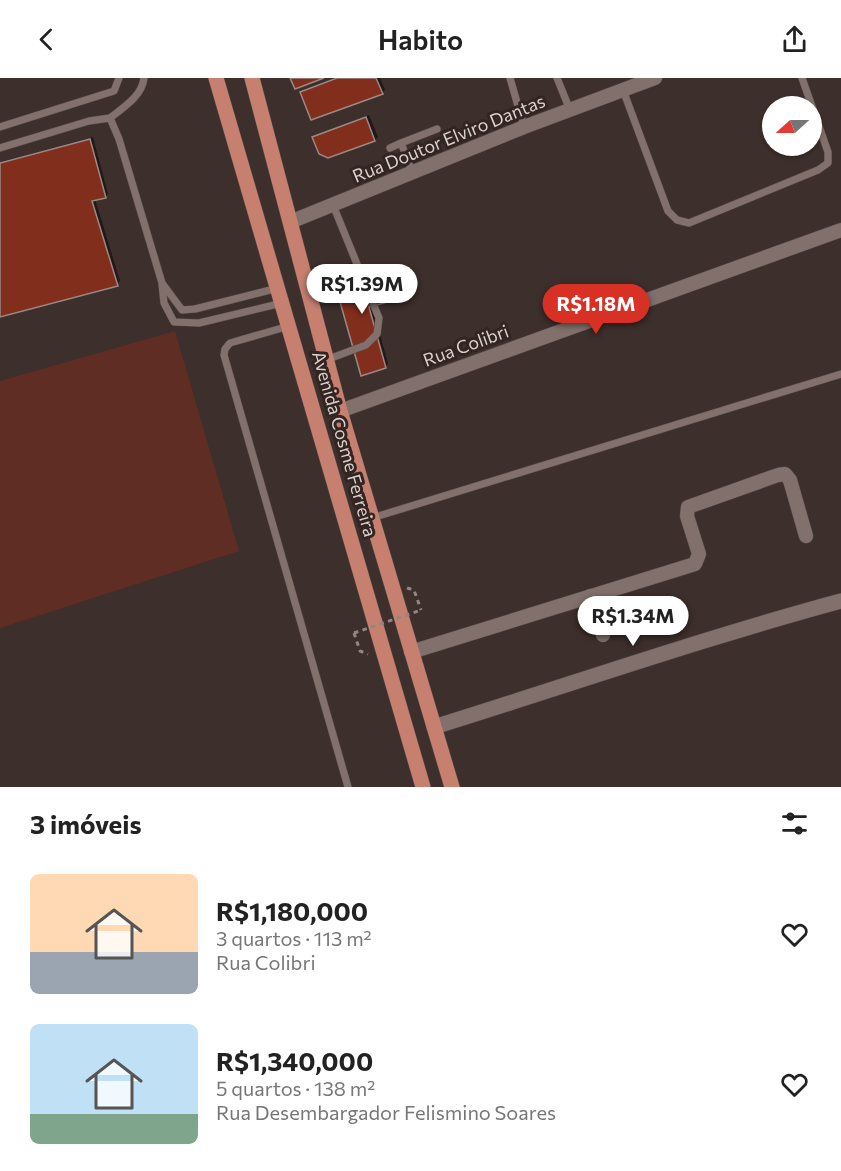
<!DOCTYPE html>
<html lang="pt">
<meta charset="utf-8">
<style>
body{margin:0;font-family:Commissioner,sans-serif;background:#f2f2f2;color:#222;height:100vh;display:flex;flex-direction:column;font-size:22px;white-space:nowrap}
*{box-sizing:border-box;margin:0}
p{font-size:20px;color:#767676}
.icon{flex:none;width:33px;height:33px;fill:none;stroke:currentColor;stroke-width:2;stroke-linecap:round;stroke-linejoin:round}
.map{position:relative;height:709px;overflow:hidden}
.sheet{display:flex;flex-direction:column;background:#fff;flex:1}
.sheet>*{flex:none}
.needle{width:39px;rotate:249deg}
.buttons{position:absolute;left:762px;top:18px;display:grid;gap:12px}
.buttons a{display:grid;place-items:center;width:60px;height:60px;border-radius:50%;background:#fff;box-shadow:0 2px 4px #0004;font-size:30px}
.price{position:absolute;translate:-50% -51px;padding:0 14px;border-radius:21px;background:#fff;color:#222;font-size:20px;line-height:39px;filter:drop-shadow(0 2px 3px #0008)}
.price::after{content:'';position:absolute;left:50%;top:36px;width:18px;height:14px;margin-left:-9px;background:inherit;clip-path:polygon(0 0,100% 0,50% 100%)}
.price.selected{background:#d93025;color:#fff}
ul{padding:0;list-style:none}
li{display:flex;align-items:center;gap:18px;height:150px;padding:0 30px}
li span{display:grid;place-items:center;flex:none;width:168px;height:120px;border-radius:9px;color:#555}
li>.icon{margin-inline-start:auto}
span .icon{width:72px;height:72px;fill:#fffc;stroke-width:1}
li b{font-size:26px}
h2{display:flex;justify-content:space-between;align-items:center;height:72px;padding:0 30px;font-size:26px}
header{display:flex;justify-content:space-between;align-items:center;height:78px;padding:0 30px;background:#fff;font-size:27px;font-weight:600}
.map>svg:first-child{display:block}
.pitch{fill:#5f2d23}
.shadow{fill:#0007}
.building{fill:#812e1d;stroke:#9b8985;stroke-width:1.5}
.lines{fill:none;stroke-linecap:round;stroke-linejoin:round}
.service-casing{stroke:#574b48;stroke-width:8}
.minor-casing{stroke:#574b48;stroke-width:15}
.tertiary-casing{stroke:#574b48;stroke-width:16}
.primary-casing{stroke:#574b48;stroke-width:16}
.path{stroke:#928683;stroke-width:3;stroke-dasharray:4.5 4.5;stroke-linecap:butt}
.service{stroke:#81706c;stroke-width:7}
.minor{stroke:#81706c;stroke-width:14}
.tertiary{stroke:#81706c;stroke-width:15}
.primary{stroke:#c78070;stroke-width:15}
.path-bridge{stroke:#928683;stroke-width:3;stroke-dasharray:4.5 4.5;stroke-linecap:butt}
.labels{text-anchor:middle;stroke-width:6;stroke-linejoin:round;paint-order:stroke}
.street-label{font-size:18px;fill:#dad0ce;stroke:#332521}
</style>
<header><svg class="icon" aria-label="back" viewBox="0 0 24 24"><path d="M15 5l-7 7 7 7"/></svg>Habito<svg class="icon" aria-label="share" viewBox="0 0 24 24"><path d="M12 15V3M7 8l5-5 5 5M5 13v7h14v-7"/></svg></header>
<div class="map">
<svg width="841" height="709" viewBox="0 0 841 709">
<rect width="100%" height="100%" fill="#3d2f2b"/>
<path class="pitch" d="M175,253L239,473L0,550V303Z"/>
<path class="shadow" d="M335,0H380L385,12L382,15L302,14L305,11Z
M369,37L378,59L375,62L314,60L317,57Z
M93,59L108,116L105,119L95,121L120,203L117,206L0,238V84Z
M357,184L364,204L391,197L397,217L394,220L372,226L388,286L385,289L332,192L335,189Z"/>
<path class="building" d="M290,0H324L295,11Z
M337,0H376L383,16L311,42L300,14Z
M366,39L375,63L328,80L319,76L312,59Z
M90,61L106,120L92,123L118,208L0,239V85Z
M355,186L361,207L388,199L395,222L369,229L386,290L361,298L331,192Z"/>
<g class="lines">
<defs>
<path id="service" d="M510,0L524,49
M557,0L570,32
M623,12L668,133L677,142L689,145L818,92L828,85V74L802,0
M110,40C124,29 142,18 144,0
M0,49L114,13L119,0
M401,65L437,51
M0,70L89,43L110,40L119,61L162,205L182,232L195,231L278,210
M390,70L401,65L413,95
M162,206L164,225L174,244L199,245L282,225
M289,248L230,265L225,271L224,277L348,709
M326,282L366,267L377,256L379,240L333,127
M372,440L841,296"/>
<path id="minor" d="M290,144L524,49L655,0
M340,333L841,152
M590,518L603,557
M411,574L695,486L699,476L687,438L688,429L778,397L785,396L790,402L806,458"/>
<path id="tertiary" d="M434,649C569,607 704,560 841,523"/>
<path id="primary" d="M216,0L423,709
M252,0L340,333L452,709"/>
</defs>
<use href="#service" class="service-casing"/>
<use href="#minor" class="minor-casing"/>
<use href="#tertiary" class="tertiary-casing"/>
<use href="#primary" class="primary-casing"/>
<path class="path" d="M407,510L414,512L421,532
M354,555L360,573L368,576"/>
<use href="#service" class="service"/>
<use href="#minor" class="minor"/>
<use href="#tertiary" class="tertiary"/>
<use href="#primary" class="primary"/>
<path class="path-bridge" d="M354,555L421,532"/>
</g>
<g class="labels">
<g class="street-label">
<text transform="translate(449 61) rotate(-22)" y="6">Rua Doutor Elviro Dantas</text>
<text transform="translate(466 268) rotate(-20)" y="6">Rua Colibri</text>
<text transform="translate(344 366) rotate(74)" y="6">Avenida Cosme Ferreira</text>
</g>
</g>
</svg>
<div class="buttons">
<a><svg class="needle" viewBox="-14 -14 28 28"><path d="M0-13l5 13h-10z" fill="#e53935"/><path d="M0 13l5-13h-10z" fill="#767676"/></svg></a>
</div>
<b class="price" style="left:362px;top:237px">R$1.39M</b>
<b class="price selected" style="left:596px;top:257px">R$1.18M</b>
<b class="price" style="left:633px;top:569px">R$1.34M</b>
</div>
<section class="sheet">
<h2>3 imóveis<svg class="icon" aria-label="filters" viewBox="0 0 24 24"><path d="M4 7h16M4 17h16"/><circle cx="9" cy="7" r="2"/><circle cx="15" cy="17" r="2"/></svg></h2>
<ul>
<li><span style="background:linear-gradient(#ffd9b3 65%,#9aa5b1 0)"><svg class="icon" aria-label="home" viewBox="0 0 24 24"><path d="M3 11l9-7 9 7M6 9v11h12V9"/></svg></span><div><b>R$1,180,000</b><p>3 quartos · 113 m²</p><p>Rua Colibri</p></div><svg class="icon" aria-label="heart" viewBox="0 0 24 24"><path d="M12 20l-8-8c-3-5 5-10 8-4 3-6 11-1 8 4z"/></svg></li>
<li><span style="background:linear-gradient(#bfe0f5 75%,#7fa58c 0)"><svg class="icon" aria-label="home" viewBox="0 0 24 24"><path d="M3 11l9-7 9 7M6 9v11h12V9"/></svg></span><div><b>R$1,340,000</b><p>5 quartos · 138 m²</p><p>Rua Desembargador Felismino Soares</p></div><svg class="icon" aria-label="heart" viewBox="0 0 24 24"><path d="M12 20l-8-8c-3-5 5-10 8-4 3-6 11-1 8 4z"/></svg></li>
</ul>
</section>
